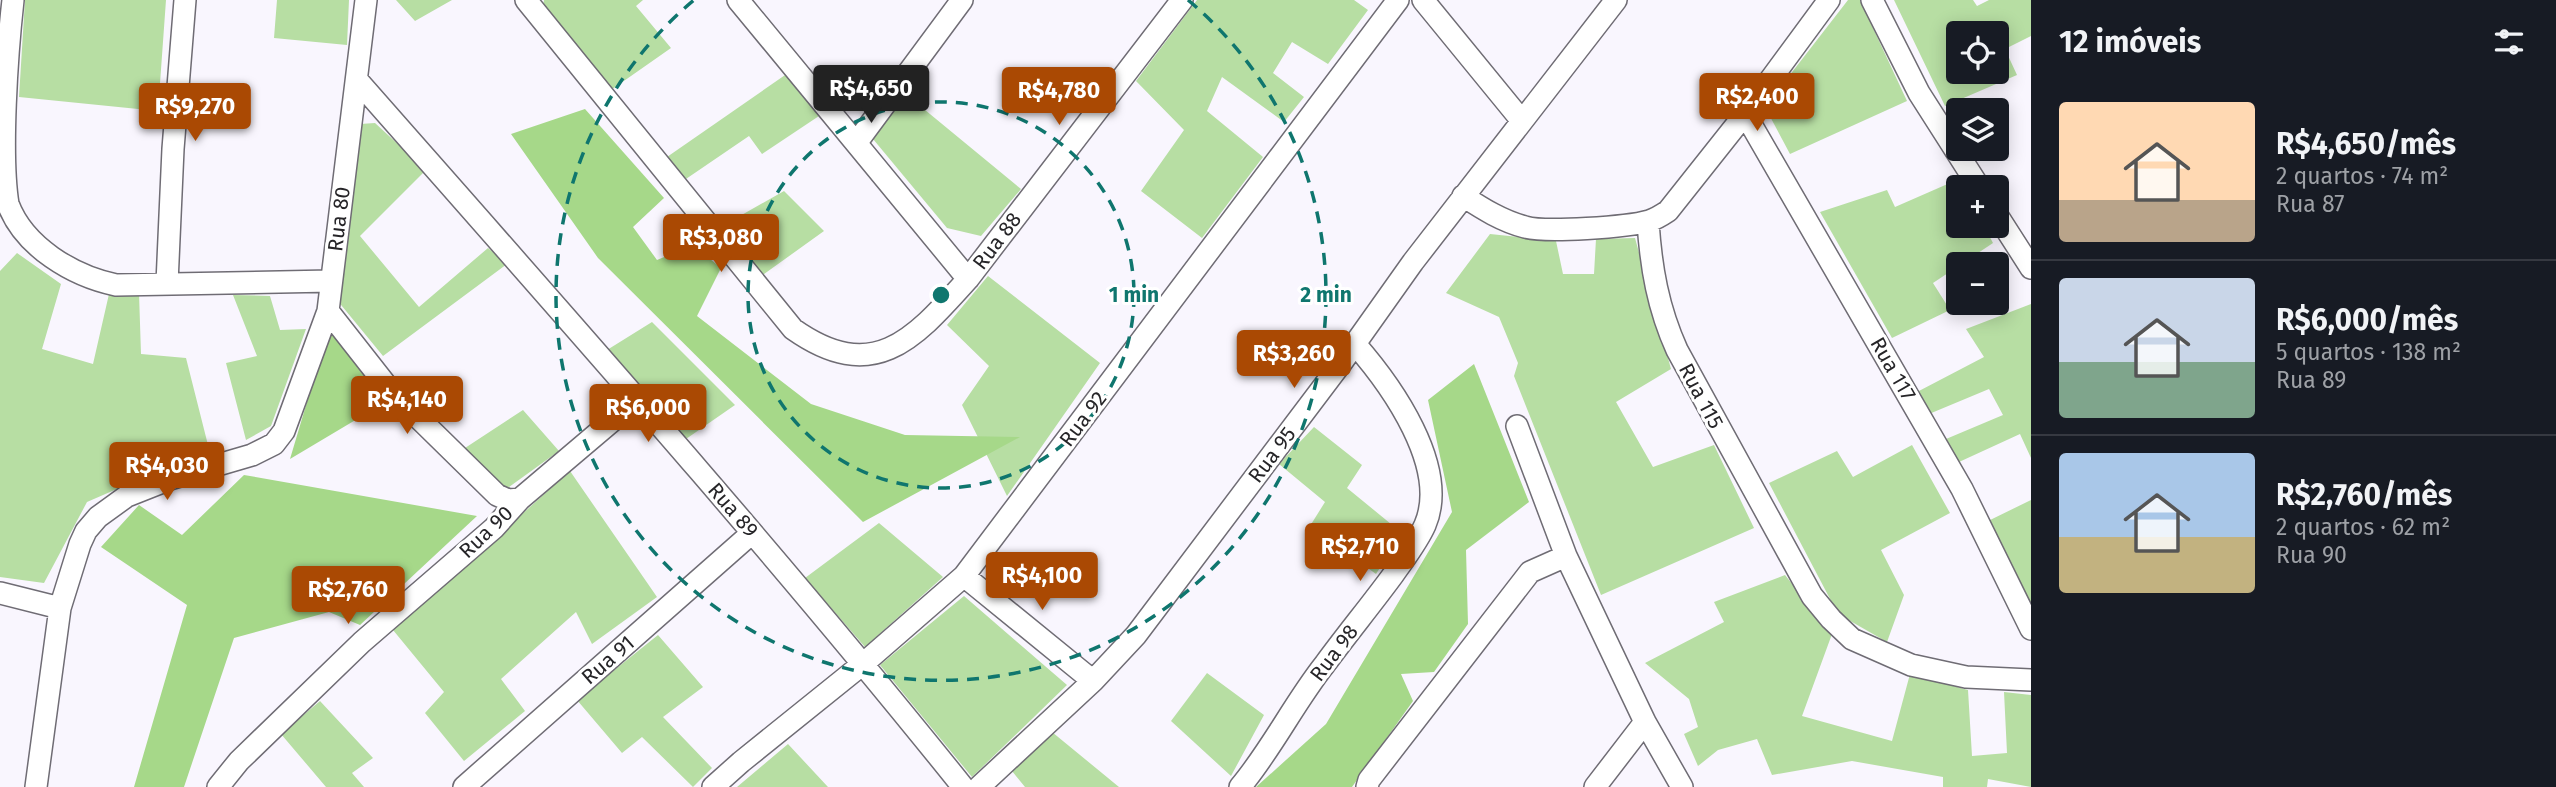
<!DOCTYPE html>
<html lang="pt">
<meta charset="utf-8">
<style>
body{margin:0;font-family:"Fira Sans",sans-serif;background:#242831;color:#f1f3f6;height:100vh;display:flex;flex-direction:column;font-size:26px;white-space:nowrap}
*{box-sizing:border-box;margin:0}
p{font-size:23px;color:#9ea1a6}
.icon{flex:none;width:38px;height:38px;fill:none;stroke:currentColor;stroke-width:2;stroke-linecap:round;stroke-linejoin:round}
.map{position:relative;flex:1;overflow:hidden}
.drawer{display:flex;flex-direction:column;background:#171b24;width:525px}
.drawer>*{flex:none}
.fabs{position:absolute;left:1946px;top:21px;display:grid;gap:14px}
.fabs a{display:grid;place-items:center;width:63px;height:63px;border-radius:7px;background:#171b24;box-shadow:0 4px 18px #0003;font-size:35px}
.price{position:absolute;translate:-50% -60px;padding:0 16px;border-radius:7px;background:#aa4903;color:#fff;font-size:23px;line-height:46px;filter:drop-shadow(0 2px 4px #0008)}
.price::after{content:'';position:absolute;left:50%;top:42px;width:21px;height:16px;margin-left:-10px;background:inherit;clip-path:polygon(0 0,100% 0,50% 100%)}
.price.on{background:#222;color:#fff}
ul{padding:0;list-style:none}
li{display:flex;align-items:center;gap:21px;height:175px;padding:0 28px}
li+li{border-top:2px solid #363941}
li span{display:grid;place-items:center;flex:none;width:196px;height:140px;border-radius:7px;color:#555}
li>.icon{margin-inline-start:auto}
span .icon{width:84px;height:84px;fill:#fffc;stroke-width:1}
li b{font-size:30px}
h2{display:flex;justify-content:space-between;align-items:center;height:84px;padding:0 28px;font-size:30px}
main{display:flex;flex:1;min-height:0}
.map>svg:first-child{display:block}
.green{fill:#b7dea3;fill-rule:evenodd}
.forest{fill:#a6d889}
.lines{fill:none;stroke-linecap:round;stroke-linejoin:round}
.minor-casing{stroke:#6f6c74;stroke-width:24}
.minor{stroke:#fff;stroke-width:21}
.ring{fill:none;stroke:#0f766e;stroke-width:3.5;stroke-dasharray:12 9}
.labels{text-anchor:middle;stroke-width:6;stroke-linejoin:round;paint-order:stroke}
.street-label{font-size:21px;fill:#262528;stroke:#fff}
.centre{fill:#0f766e;stroke:#fff;stroke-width:3.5}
.ring-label{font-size:21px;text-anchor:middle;font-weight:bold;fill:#0f766e;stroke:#fff;stroke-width:6;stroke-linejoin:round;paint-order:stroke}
</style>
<main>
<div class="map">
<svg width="2031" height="787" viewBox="0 0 2031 787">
<rect width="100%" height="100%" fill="#f9f6fe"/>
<path class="green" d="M25,0H166L158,111L19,97Z
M277,0H349L347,45L274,38Z
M396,0H452L415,21Z
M544,0H643L636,6L671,48L611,90L543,6Z
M1197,0H1354L1368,10L1328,64L1292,42L1273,73L1304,97L1284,122L1222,77L1207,111L1263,157L1202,238L1141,191L1184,130L1136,81Z
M1848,0H1860L1907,101L1790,154L1765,107Z
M1894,0H1973L1977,6L1989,0H2031V36L2005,49L2017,75L1945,106ZM1958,33H1997V72H1958Z
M788,73L825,112L762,154L749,136L683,181L667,157Z
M902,91L1021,189L981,236L947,228L873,139Z
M375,123L426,170L360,236L419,307L488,248L507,264L383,356L337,300L360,124Z
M1959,179L1963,187H1958V226H1984L1993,243L1933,283L1950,310L1892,338L1820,212L1887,190L1895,207Z
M784,191L824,231L760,277L724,225Z
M1490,234L1556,241L1563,274H1594L1596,239L1635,238L1671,369L1616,402L1653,467L1714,445L1754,528L1601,595L1514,376L1518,363L1499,317L1446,293Z
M17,253L61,284L42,349L93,364L109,294L139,293L141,354L186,358L209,449L87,502L44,583L0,577V271Z
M988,276L1100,363L1007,496L962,405L989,366L947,325Z
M233,295L270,296L280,330L306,329L271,426L246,440L226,363L257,356Z
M2031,304V458L2020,434L1959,462L1946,439L2003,415L1989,389L1929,414L1917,392L1984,357L1966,329Z
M652,322L735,405L686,439L607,350Z
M523,410L559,451L505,490L465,448Z
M1314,427L1362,465L1347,488L1402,533L1376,574L1310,526L1325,502L1279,464Z
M1912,445L1950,513L1881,550L1904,595L1887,642L1838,614L1769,483L1837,451L1853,477Z
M570,471L657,597L592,644L576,612L501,679L525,711L464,761L425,713L444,692L393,630Z
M2031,500V608L1986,522Z
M879,523L943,577L865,647L805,578Z
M1785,575L1832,634L1802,716L1892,741L1910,674L1968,690L1972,756L2007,753L2004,692L2031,695V787L1988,779L1987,787H1943V777L1852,761L1772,775L1757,739L1718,750L1698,766L1684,734L1698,727L1689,699L1645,663L1724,622L1714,602Z
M964,596L1067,685L972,777L880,665Z
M658,635L703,687L663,717L712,768L693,787L642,737L622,753L577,700Z
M1207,673L1264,715L1231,776L1171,721Z
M320,701L373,758L352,773L364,787H326L281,734Z
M1052,732L1119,787H1025L1012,771Z
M788,744L828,787H737Z"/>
<path class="forest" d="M585,109L664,198L633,227L657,260L693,245L721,268L697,316L811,404L905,435L1020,437L863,522L598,258L511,134Z
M329,328L384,403L290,459Z
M1474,364L1529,502L1466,550L1468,624L1434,672L1401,674L1413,701L1352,787H1256L1326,724L1452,512L1428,400Z
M244,475L477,516L360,625L329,612L234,638L184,787H134L187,605L101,547L139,505L182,535Z"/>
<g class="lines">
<defs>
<path id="minor" d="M13,0C7,54 0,155 8,204C24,247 73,276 116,285L331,281
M526,0L793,329C874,386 914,339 968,279L1182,0
M738,0L968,279
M1423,0L1522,121
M1872,0L1919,93L1979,187
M357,80C562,313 769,545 963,787
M1745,114L1962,489L2031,629
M857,142L962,0
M1463,196C1483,209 1502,221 1525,227C1545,233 1628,227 1649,221C1656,219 1662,215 1668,211L1745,114L1829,0
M1997,215L2031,268
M1648,222C1651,268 1658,308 1677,350L1812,596L1831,619L1852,639L1911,665L1966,677L2031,680
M167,283L173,149L185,0
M328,311L390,390L497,495L508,500L520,499
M1517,426L1566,556L1645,722L1682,787
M964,576L1093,681
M0,593L60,608
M36,787L60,608L80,544L86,531L98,517L127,496L170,479L252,455L274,444L284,431L328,311L366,0
M218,787L239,761L362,642L494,528L520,499L638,399
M464,787L752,533
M713,787L741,762L864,663L964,576L1398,0
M979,787L1093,681L1136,635L1342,362L1413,262L1616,0
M1240,787C1272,749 1294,703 1325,664C1347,634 1371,605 1393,575C1404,559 1417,543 1425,525C1450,467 1391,385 1355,344
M1367,787L1369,780L1530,572L1566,556
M1595,787L1645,722"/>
</defs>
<use href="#minor" class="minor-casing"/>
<use href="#minor" class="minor"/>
</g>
<g class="ring">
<circle cx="941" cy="295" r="193"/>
<path d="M1188 0A385 385 0 1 1 694 0"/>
</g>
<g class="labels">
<g class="street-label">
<text transform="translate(339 219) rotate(-83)" y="7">Rua 80</text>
<text transform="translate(997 241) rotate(-53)" y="7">Rua 88</text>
<text transform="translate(1893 369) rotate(60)" y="7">Rua 117</text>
<text transform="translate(1701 396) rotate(62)" y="7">Rua 115</text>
<text transform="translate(1083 419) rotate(-53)" y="7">Rua 92</text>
<text transform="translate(1272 455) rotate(-53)" y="7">Rua 95</text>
<text transform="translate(733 510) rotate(49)" y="7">Rua 89</text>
<text transform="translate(486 532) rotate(-44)" y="7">Rua 90</text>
<text transform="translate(1334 653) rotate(-53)" y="7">Rua 98</text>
<text transform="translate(608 660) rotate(-41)" y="7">Rua 91</text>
</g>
</g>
<circle cx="941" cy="295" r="10" class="centre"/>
<g class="ring-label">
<text x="1134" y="302">1 min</text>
<text x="1326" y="302">2 min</text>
</g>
</svg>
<div class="fabs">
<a><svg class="icon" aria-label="locate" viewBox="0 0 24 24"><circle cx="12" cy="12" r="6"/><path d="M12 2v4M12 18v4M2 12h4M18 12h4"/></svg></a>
<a><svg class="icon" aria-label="layers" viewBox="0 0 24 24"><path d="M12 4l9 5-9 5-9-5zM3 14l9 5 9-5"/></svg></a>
<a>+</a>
<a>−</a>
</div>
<b class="price on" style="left:871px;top:125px">R$4,650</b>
<b class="price" style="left:1059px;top:127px">R$4,780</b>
<b class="price" style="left:1757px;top:133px">R$2,400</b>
<b class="price" style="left:195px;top:143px">R$9,270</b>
<b class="price" style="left:721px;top:274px">R$3,080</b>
<b class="price" style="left:1294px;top:390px">R$3,260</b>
<b class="price" style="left:407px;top:436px">R$4,140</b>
<b class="price" style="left:648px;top:444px">R$6,000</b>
<b class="price" style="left:167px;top:502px">R$4,030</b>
<b class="price" style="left:1360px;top:583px">R$2,710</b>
<b class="price" style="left:1042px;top:612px">R$4,100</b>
<b class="price" style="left:348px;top:626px">R$2,760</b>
</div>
<section class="drawer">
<h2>12 imóveis<svg class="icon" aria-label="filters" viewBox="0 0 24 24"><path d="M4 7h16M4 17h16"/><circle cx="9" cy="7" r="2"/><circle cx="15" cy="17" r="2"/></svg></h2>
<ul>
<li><span style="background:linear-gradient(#ffd9b3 70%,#b9a48a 0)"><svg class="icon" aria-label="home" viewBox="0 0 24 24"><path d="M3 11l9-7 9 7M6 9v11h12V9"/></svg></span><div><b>R$4,650/mês</b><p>2 quartos · 74 m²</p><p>Rua 87</p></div></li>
<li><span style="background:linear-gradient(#c9d6e8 60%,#7fa58c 0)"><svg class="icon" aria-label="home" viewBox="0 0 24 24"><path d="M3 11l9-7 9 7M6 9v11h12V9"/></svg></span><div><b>R$6,000/mês</b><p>5 quartos · 138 m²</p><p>Rua 89</p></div></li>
<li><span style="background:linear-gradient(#a9c7e8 60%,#c2b280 0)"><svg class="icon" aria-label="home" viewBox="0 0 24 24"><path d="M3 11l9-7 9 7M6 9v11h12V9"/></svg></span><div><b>R$2,760/mês</b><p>2 quartos · 62 m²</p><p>Rua 90</p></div></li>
</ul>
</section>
</main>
